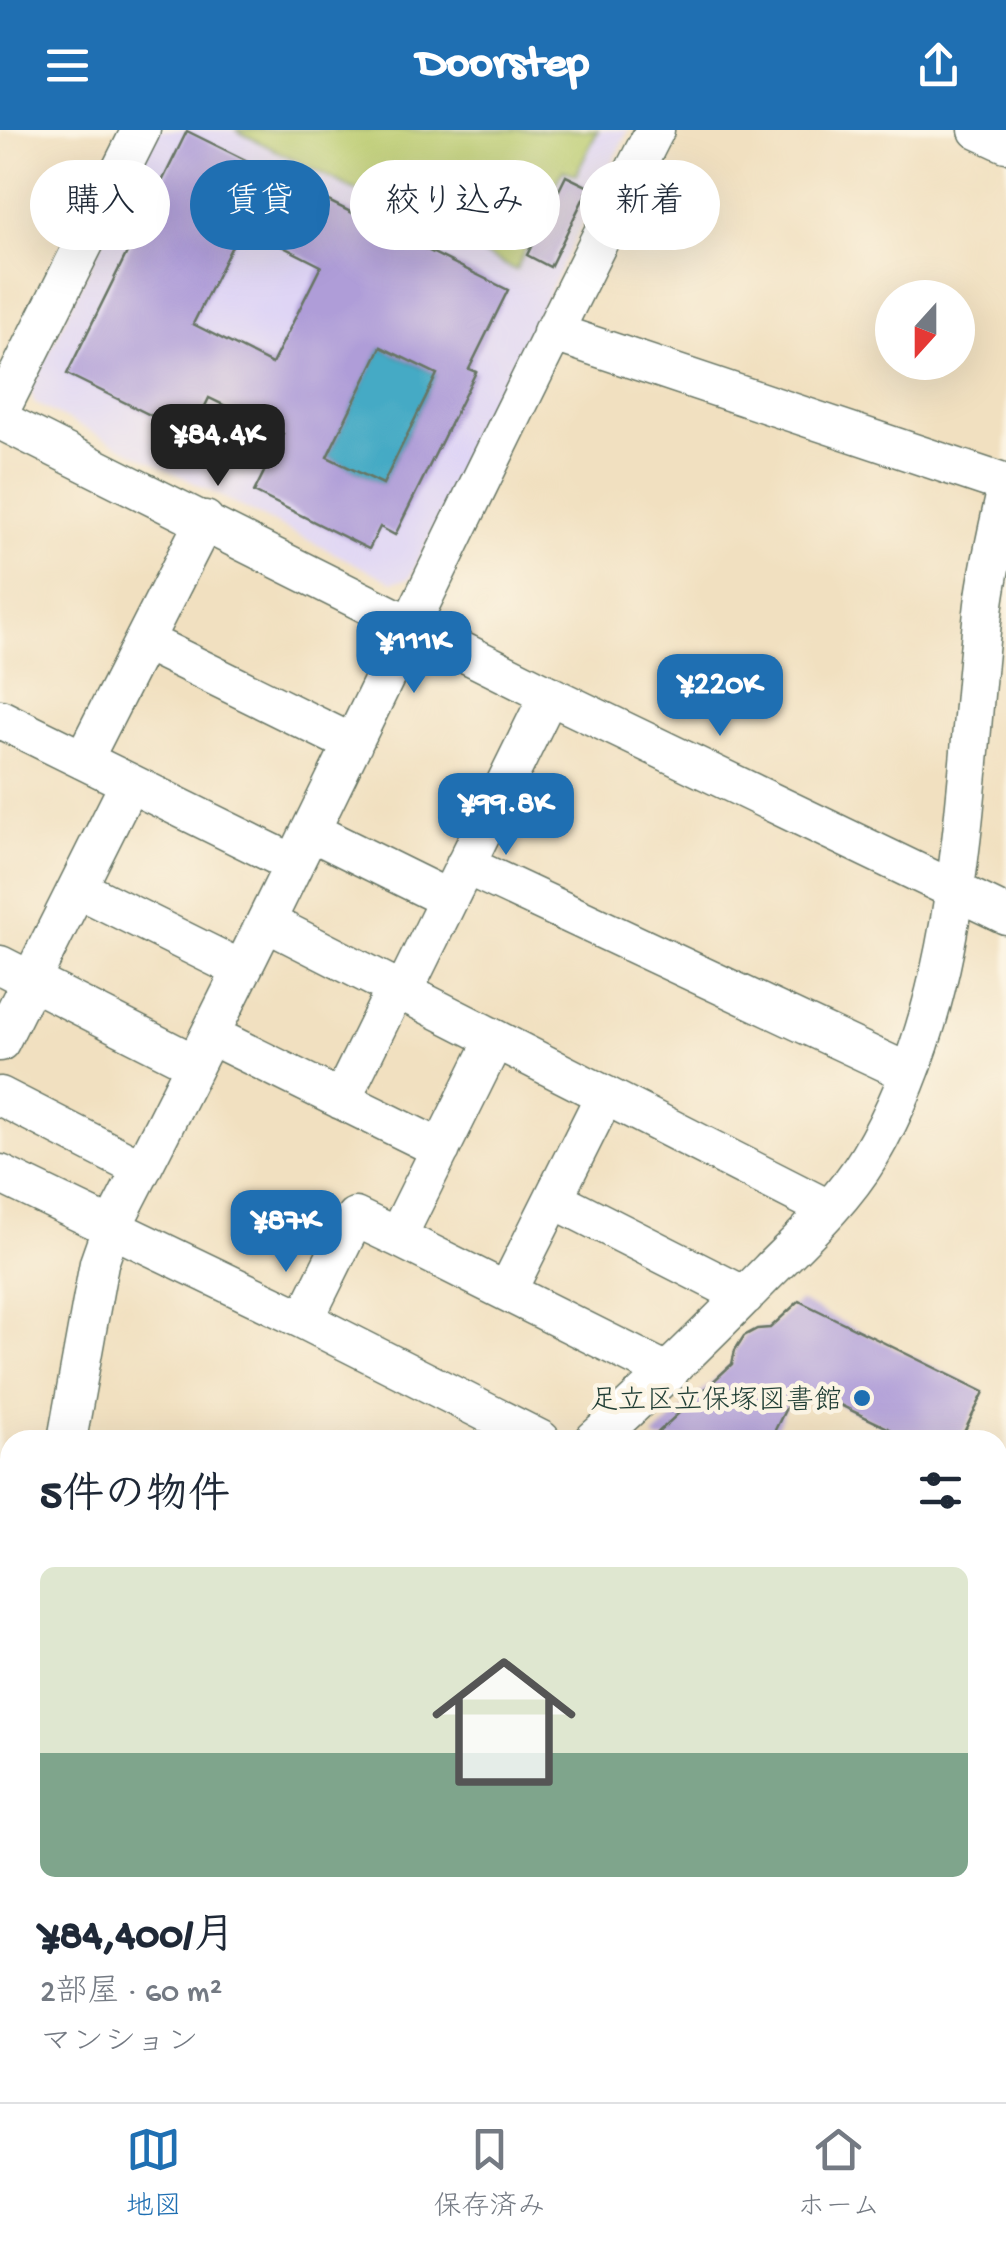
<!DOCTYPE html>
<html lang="ja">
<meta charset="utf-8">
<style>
body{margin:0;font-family:"Gochi Hand","Klee One",sans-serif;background:#f6f6f7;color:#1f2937;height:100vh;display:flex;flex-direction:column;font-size:38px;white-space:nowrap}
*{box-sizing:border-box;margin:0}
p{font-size:32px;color:#747a83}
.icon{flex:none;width:55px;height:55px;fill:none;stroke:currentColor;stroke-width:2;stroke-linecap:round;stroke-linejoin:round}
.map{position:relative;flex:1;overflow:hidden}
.sheet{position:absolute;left:0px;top:1300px;width:1008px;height:672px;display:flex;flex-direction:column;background:#fff;border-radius:30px 30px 0 0;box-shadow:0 10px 40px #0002}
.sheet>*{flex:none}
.guide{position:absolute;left:30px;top:30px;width:948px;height:90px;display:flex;gap:20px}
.needle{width:65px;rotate:201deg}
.buttons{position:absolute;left:875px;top:150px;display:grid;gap:20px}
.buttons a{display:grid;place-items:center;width:100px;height:100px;border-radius:50%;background:#fff;box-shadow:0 10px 40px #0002;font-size:50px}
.price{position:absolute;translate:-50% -85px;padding:0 22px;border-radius:20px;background:#1f6fb2;color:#fff;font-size:32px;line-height:65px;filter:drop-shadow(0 2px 5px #0008)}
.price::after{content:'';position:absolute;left:50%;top:60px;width:30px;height:22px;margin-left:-15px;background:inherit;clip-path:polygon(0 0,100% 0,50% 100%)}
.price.active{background:#222;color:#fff}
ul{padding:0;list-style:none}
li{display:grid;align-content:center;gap:20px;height:530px;padding:0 40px}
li+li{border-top:2px solid #e0e1e3}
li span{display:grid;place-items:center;height:310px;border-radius:15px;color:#555}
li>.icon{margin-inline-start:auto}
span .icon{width:180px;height:180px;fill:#fffc;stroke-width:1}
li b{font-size:42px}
h2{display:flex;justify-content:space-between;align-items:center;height:120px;padding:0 40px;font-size:42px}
.tag{padding:0 35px;border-radius:45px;background:#fff;box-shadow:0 10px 40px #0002;font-size:35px;line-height:90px}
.tag.active{background:#1f6fb2;color:#fff}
header{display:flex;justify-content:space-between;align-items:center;height:130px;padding:0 40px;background:#1f6fb2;color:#fff;font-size:45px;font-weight:800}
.menu{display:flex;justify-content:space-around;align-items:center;height:140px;border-top:2px solid #e0e1e3;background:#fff;font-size:28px;color:#747a83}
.menu a{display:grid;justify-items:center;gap:5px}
.menu .active{color:#1f6fb2}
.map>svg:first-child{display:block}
.built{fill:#dfd5f5}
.green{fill:#bacb6e;stroke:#6c8451;stroke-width:2.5}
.water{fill:#45aac5;stroke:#32747c;stroke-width:2.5}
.building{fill:#af9dd8;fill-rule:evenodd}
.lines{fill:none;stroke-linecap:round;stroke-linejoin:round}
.minor-casing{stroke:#687665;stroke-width:41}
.minor{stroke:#fff;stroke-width:38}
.poi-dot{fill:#1f6fb2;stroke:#fcf5e5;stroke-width:4}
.labels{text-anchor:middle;stroke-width:9;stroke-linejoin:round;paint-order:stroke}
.poi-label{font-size:28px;fill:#1f3d34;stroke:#fcf5e5;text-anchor:end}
</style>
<header><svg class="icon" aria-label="menu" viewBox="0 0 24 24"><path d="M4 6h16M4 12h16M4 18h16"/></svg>Doorstep<svg class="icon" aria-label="share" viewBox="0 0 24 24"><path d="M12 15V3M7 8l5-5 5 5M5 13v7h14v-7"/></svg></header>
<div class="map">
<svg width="1006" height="1972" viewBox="0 0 1006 1972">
<rect width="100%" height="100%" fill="#fcf5e5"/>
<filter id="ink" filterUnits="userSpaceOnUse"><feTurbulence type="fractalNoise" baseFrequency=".01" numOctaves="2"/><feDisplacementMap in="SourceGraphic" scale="20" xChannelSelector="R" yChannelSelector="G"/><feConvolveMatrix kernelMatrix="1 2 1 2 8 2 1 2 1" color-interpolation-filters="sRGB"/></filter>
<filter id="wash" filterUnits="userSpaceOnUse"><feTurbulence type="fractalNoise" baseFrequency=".0048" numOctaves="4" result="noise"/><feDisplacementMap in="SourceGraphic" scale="40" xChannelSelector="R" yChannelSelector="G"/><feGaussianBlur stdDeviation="2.25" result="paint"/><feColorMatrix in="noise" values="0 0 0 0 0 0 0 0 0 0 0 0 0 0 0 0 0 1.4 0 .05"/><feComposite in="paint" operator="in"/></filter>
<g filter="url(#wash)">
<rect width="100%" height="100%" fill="#f1e0c0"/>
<path class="built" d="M155,0H628L410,448L392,452L34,273L31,260Z"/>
<path class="green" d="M235,0H598L576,45L563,40L516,140Z"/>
<path class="water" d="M381,217L437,244L383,354L327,327Z"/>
<g id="blocks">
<path class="building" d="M187,1L508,160L469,239L476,242L395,405L380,397L369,419L254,362L283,304L209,268L191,305L67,244ZM242,96L321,136L272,234L193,194ZM381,217L437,244L383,354L327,327Z
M566,46L589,57L550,137L527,125Z
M799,1171L984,1262L960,1310H885L890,1299L830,1270L815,1274L792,1266L770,1310H659L653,1307L732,1234L735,1220L744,1206L757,1199L770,1198Z"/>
</g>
</g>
<g filter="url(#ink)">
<use href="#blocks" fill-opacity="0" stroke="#687665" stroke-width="2.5"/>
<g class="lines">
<defs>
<path id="minor" d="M978,0L1006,13
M552,202L1006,354
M0,281L141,0
M0,290L549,565L1006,785
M144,511L353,614
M0,589L294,734
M83,630L205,390
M310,701L448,769
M465,735L909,943
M77,758L242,840
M266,792L828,1079
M0,835L195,934
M403,862L549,565
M210,905L441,1019
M495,909L397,1107L669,1243
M0,912L129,654
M0,966L142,1039
M341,970L396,858
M0,1044L304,1190L541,1310
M554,1069L745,1166
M507,1161L605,965
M304,1190L355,1087L397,1107
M67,1310L99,1133L111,1099C299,736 469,364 655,0
M594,1310C655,1256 712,1199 769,1141C803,1107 844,1069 869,1027C967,862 962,659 984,474C989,436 998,399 1006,362
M998,1407L1006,1394
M0,1412L10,1416
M998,1535L1006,1540
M0,1644L10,1617
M0,1877L10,1880
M998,1910L1006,1914
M237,1962L258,1972
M198,1972L203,1962
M465,1972L468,1962
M752,1972L755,1962"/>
</defs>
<use href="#minor" class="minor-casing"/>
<use href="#minor" class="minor"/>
</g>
</g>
<circle class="poi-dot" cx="862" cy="1268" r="10"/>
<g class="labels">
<g class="poi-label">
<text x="842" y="1278">足立区立保塚図書館</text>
</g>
</g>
</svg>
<div class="buttons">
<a><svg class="needle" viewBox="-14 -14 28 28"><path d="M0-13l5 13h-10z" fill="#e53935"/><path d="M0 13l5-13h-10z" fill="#747a83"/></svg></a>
</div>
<b class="price active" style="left:218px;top:359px">¥84.4K</b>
<b class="price" style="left:414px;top:566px">¥111K</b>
<b class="price" style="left:720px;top:609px">¥220K</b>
<b class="price" style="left:506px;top:728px">¥99.8K</b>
<b class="price" style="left:286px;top:1145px">¥87K</b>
<div class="guide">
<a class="tag">購入</a>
<a class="tag active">賃貸</a>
<a class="tag">絞り込み</a>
<a class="tag">新着</a>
</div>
<section class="sheet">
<h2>5件の物件<svg class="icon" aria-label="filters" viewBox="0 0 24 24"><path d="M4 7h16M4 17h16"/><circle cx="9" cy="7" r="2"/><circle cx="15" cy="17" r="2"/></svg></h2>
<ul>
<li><span style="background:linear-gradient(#dfe7d0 60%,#7fa58c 0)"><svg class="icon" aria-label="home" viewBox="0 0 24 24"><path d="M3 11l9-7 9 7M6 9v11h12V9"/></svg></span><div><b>¥84,400/月</b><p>2部屋 · 60 m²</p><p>マンション</p></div></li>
</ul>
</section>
</div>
<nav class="menu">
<a class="active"><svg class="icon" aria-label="map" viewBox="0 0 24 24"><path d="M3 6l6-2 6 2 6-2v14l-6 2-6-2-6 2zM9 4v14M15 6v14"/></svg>地図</a>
<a><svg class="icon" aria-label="saved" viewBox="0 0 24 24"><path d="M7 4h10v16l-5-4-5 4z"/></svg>保存済み</a>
<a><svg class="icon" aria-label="home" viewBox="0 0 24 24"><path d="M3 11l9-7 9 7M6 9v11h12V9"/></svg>ホーム</a>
</nav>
